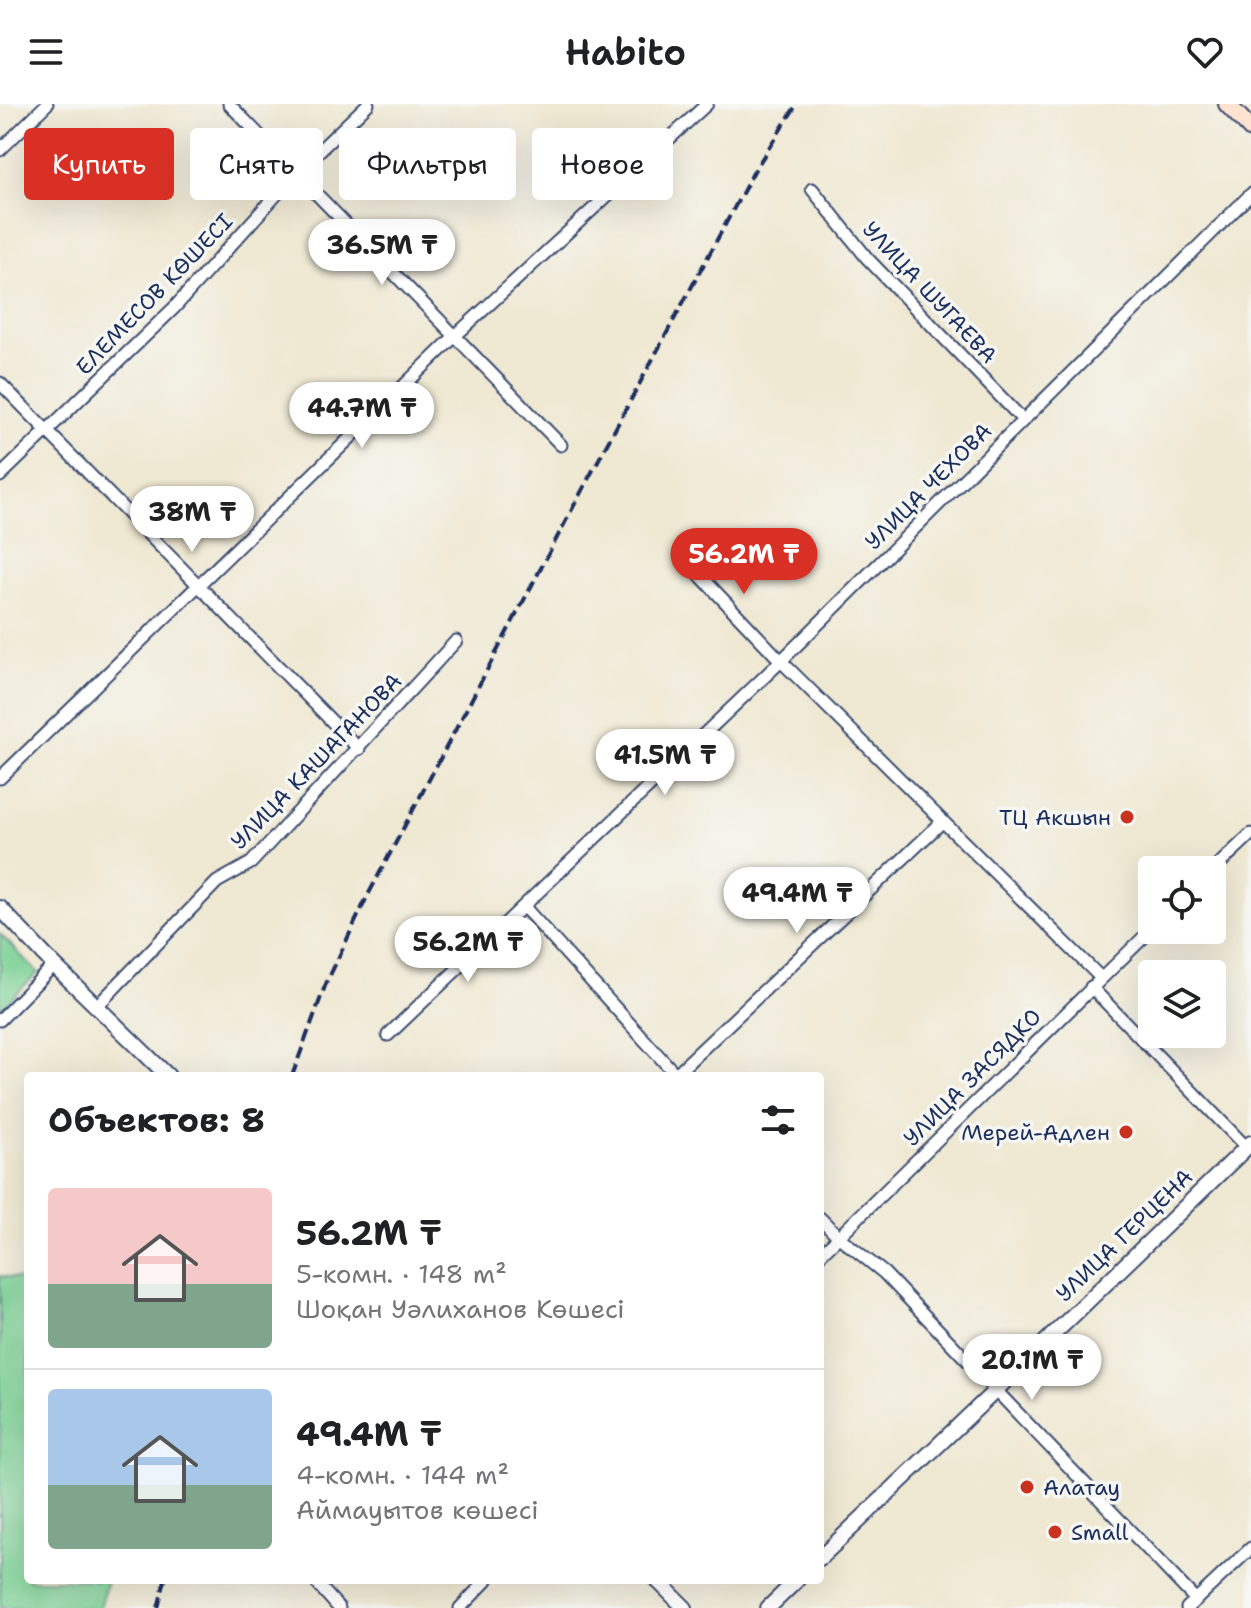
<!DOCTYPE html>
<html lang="ru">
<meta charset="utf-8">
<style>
body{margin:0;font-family:"Shantell Sans",sans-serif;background:#f2f2f2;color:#202124;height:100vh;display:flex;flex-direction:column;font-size:30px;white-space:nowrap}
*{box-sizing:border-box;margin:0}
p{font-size:26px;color:#757577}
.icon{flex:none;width:44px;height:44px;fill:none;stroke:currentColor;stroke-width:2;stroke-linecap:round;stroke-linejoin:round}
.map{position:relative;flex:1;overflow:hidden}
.details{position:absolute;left:24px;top:968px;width:800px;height:512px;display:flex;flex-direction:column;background:#fff;border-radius:8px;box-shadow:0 8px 32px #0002}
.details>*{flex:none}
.banner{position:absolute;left:24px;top:24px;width:800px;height:72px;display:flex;gap:16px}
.buttons{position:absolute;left:1138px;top:752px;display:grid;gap:16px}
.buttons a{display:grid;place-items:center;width:88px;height:88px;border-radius:8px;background:#fff;box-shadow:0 8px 32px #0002;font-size:40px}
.price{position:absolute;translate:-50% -68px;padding:0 18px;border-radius:28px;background:#fff;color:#222;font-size:26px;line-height:52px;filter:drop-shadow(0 2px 4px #0008)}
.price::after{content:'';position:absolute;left:50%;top:48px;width:24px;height:18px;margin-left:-12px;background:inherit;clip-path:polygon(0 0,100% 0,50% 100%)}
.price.current{background:#d93025;color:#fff}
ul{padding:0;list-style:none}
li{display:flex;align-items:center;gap:24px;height:200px;padding:0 24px}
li+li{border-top:2px solid #e0e0e0}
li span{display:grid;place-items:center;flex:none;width:224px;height:160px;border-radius:8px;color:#555}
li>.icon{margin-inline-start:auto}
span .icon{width:96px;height:96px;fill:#fffc;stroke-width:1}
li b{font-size:34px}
h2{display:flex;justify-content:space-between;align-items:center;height:96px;padding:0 24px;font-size:34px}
.chip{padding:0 28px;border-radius:8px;background:#fff;box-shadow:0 8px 32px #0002;font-size:28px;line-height:72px}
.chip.current{background:#d93025;color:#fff}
header{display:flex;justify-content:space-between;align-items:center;height:104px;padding:0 24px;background:#fff;font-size:36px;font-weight:600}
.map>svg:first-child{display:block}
.green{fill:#7bd194;stroke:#4b8079;stroke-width:2}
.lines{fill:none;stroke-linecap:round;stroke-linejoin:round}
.minor-casing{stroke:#3b4b6f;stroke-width:15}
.tertiary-casing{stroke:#3b4b6f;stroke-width:18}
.secondary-casing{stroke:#3b4b6f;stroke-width:20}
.minor{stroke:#fff;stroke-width:11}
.tertiary{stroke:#fff;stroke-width:14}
.secondary{stroke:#fee3d1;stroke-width:16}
.rail{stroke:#1b2f5e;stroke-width:4;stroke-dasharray:12 6;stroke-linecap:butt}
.poi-dot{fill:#c8321e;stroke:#f6f6f2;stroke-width:3}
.labels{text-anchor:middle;stroke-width:7;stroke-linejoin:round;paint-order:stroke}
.street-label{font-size:22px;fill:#1b2f5e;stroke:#f6f6f2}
.poi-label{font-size:22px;fill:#1b2f5e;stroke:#f6f6f2;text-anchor:end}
</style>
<header><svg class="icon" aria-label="menu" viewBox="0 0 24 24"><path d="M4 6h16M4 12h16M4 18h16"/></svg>Habito<svg class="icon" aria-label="heart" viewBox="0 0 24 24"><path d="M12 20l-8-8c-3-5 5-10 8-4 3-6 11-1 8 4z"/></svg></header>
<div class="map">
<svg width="1251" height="1504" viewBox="0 0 1251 1504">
<rect width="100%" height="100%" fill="#f6f6f2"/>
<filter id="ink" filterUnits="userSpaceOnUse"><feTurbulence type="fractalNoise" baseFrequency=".0125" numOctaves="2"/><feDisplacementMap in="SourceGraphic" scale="16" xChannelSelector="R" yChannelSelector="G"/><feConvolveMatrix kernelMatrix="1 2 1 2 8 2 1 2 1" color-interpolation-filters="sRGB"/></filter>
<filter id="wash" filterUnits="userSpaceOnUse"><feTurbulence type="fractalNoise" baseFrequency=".006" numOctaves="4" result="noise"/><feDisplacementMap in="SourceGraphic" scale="32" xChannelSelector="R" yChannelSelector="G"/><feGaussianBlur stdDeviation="1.8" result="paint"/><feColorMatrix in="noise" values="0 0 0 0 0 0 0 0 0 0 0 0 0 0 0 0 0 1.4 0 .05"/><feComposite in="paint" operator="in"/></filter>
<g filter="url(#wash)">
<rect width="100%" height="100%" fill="#efe8d2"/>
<path class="green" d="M0,830L38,869L0,905Z
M0,1172L28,1176V1476H107L100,1504H0Z"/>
</g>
<g filter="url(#ink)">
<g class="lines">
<defs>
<path id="minor" d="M229,0L561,341
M0,46L47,0
M812,85L867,154L1023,316
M0,279L359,645
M0,372L174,204L296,69L368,0
M681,451L781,557L1101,874
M0,674L455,232L707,0
M1212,767L1251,730
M524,803L677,972
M1091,883L1246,1043
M98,901L217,778L251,759L456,537
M0,916L54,861
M388,931L781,557L1251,90
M676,970L943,717
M820,1114L839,1133L884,1169L1196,1496
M820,1151L1152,825
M314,1476L339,1504
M460,1504L487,1476
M1187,1504L1251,1444"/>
<path id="tertiary" d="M0,804L54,861L168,972
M820,1454L996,1286L1251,1039
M657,1476L685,1504
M768,1504L797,1476"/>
<path id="secondary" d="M1227,0L1251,25"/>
</defs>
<use href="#minor" class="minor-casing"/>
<use href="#tertiary" class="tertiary-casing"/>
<use href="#secondary" class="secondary-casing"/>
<use href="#minor" class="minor"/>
<use href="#tertiary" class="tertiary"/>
<use href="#secondary" class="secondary"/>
<path class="rail" d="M292,972L325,882L367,793L578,394L754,67L797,0
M158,1504L165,1476"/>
</g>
</g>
<g class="poi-dot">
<circle cx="1127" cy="713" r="8"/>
<circle cx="1126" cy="1028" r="8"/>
<circle cx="1027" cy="1383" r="8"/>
<circle cx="1055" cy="1428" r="8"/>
</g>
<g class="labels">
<g class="street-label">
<text transform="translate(930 188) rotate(47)" y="8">УЛИЦА ШУГАЕВА</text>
<text transform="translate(154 190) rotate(-46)" y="8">ЕЛЕМЕСОВ КӨШЕСІ</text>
<text transform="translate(928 382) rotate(-45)" y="8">УЛИЦА ЧЕХОВА</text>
<text transform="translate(316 657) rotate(-46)" y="8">УЛИЦА КАШАГАНОВА</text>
<text transform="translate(972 973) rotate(-45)" y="8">УЛИЦА ЗАСЯДКО</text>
<text transform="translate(1124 1131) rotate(-44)" y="8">УЛИЦА ГЕРЦЕНА</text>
</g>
<g class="poi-label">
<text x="1111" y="721">ТЦ Акшын</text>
<text x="1110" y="1036">Мерей-Адлен</text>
<text x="1043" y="1391" text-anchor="start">Алатау</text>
<text x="1071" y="1436" text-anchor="start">Small</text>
</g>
</g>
</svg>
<div class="buttons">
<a><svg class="icon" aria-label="locate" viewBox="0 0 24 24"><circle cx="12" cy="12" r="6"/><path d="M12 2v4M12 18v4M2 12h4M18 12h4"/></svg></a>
<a><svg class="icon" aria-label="layers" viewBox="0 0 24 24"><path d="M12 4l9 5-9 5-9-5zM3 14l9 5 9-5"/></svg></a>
</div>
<b class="price" style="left:382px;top:183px">36.5M ₸</b>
<b class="price" style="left:362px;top:346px">44.7M ₸</b>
<b class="price" style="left:192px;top:450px">38M ₸</b>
<b class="price current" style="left:744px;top:492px">56.2M ₸</b>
<b class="price" style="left:665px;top:693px">41.5M ₸</b>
<b class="price" style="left:797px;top:831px">49.4M ₸</b>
<b class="price" style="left:468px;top:880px">56.2M ₸</b>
<b class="price" style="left:1032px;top:1298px">20.1M ₸</b>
<div class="banner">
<a class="chip current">Купить</a>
<a class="chip">Снять</a>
<a class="chip">Фильтры</a>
<a class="chip">Новое</a>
</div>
<section class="details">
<h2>Объектов: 8<svg class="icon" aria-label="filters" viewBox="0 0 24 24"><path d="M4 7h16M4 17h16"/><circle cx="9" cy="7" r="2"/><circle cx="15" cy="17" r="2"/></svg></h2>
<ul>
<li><span style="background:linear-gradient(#f6c9c9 60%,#7fa58c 0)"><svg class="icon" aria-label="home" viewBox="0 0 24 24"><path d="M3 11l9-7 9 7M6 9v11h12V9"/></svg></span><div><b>56.2M ₸</b><p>5-комн. · 148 m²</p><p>Шоқан Уәлиханов Көшесі</p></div></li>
<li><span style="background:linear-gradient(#a9c7e8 60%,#7fa58c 0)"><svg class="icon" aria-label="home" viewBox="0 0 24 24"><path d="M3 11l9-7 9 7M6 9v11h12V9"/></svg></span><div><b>49.4M ₸</b><p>4-комн. · 144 m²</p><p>Аймауытов көшесі</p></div></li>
</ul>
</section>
</div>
